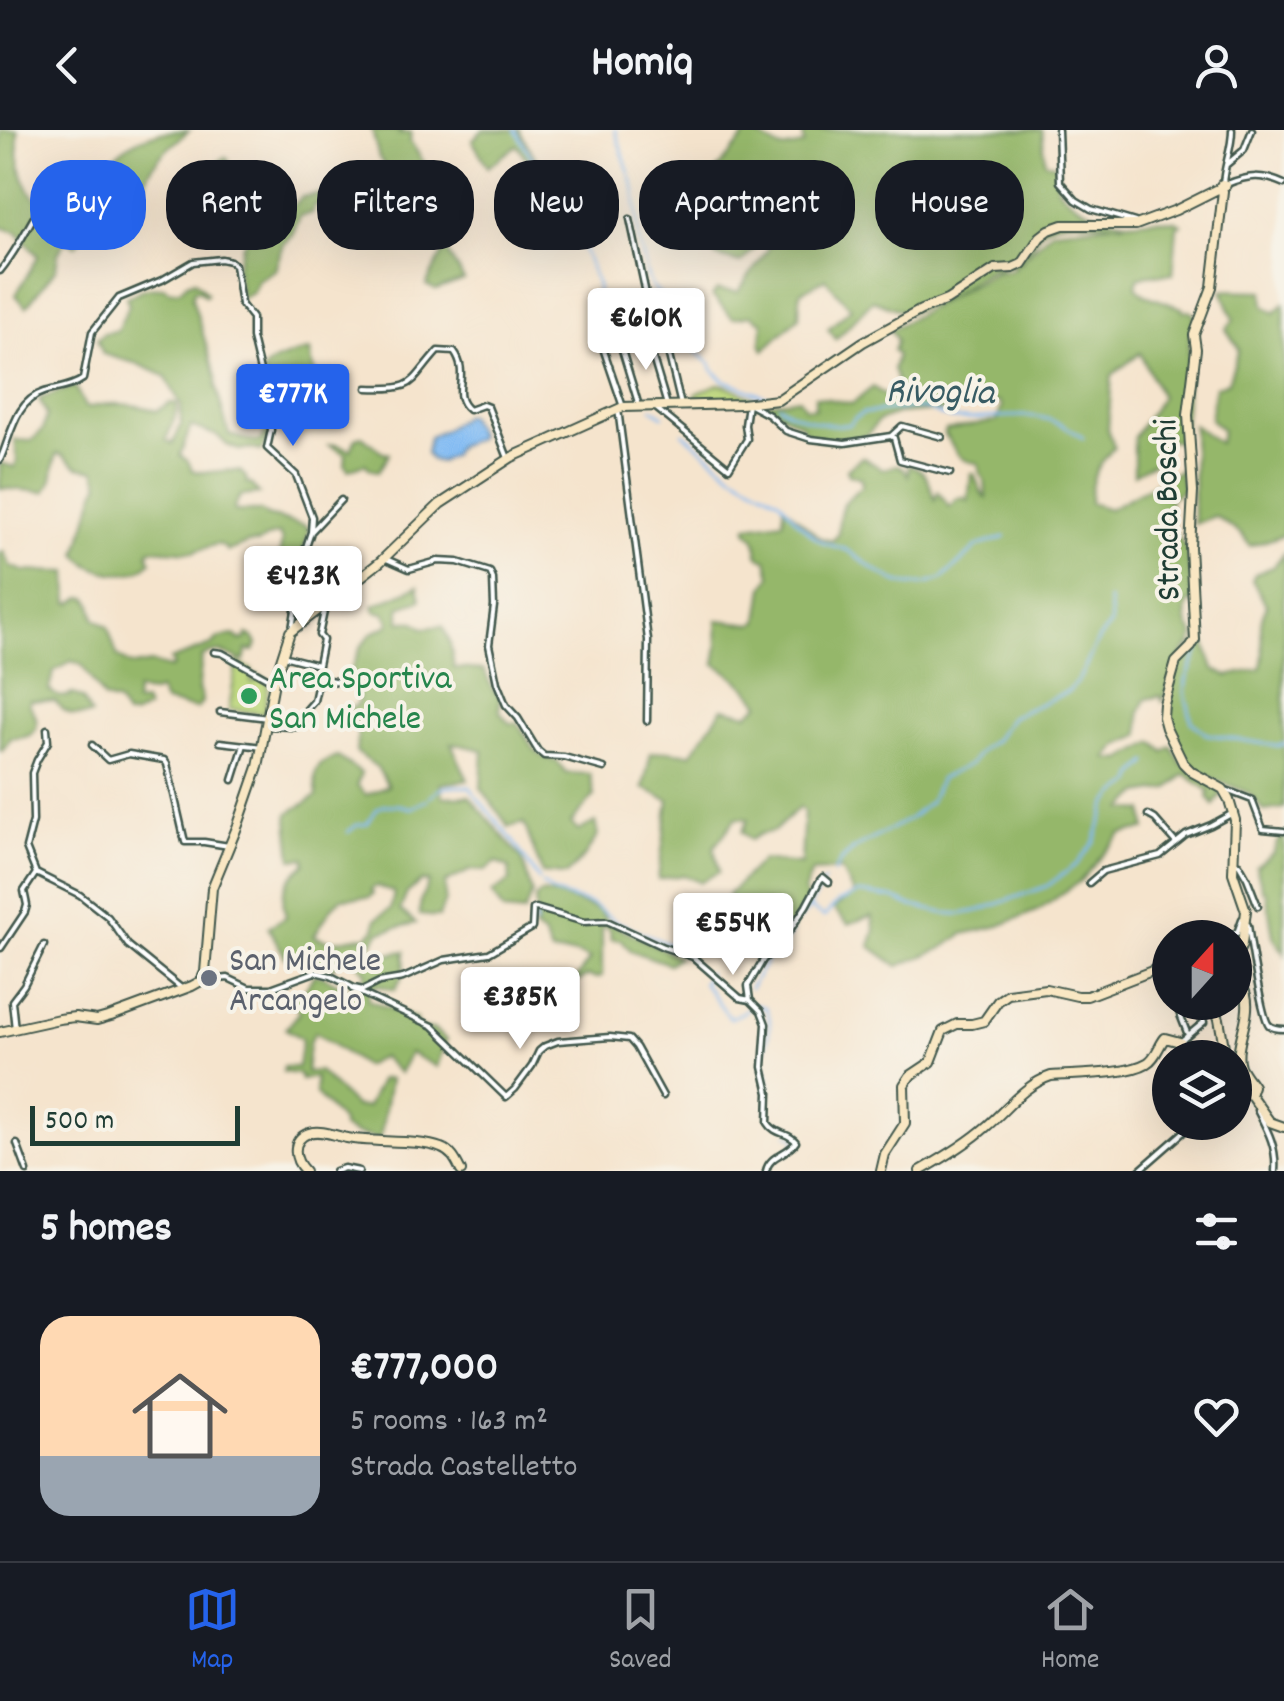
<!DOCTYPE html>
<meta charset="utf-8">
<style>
body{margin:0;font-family:Dekko,sans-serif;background:#20242c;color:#f1f3f6;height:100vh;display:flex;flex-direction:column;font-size:38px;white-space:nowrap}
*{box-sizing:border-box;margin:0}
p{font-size:32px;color:#9ea1a6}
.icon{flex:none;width:55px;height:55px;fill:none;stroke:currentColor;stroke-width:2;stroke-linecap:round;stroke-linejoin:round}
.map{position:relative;height:1041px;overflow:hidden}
.panel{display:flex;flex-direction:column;background:#171b24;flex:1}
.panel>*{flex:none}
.top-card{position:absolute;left:30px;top:30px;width:1225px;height:90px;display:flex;gap:20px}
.needle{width:65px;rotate:21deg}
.controls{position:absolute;left:1152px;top:790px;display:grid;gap:20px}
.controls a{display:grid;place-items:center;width:100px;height:100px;border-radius:50%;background:#171b24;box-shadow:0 10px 40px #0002;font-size:50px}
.scale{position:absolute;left:30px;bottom:25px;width:210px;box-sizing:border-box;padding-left:10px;border:5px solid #1f3d34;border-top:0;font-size:28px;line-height:35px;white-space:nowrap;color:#1f3d34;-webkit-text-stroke:8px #f7f3e8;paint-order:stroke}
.price{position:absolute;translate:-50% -85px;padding:0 22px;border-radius:10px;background:#fff;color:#222;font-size:32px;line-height:65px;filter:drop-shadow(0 2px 5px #0008)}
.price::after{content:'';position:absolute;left:50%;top:60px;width:30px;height:22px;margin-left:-15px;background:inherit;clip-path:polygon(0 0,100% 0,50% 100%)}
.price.active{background:#2563eb;color:#fff}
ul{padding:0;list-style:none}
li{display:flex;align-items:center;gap:30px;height:250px;padding:0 40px}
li+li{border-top:2px solid #363941}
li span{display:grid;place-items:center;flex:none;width:280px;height:200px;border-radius:30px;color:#555}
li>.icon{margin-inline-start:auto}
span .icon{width:120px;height:120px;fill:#fffc;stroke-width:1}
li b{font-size:42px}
h2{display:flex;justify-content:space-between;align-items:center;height:120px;padding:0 40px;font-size:42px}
.chip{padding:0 35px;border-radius:40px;background:#171b24;box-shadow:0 10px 40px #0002;font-size:35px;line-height:90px}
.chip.active{background:#2563eb;color:#fff}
header{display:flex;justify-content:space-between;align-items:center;height:130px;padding:0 40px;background:#171b24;font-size:45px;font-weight:700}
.menu{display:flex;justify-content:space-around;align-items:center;height:140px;border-top:2px solid #363941;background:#171b24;font-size:28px;color:#9ea1a6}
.menu a{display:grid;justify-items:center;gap:5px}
.menu .active{color:#2563eb}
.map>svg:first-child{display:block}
.green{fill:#bcd67b;stroke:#6e8a58;stroke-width:2.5}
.forest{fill:#95b76b;stroke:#5a7a50;stroke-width:2.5;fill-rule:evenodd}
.water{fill:#82bbf3;stroke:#507c94;stroke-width:2.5}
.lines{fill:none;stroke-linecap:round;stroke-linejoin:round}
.stream{stroke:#82bbf3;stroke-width:2.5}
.street-casing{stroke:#3f564b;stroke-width:9}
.secondary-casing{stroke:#3f564b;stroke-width:12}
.street{stroke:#fff;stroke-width:4}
.secondary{stroke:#f9e7c3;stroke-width:8}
.leisure-dot{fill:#2e9e5b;stroke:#f7f3e8;stroke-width:4}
.worship-dot{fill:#6b7280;stroke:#f7f3e8;stroke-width:4}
.labels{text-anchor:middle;stroke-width:8;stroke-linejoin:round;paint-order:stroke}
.street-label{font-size:35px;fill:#1f3d34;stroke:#f7f3e8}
.leisure-label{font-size:35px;fill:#27864d;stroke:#f7f3e8;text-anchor:start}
.worship-label{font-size:35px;fill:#5b616d;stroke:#f7f3e8;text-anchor:start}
.water-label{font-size:38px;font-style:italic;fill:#385c64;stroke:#f7f3e8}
</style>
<header><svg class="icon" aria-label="back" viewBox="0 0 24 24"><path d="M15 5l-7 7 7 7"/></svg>Homiq<svg class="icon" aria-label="person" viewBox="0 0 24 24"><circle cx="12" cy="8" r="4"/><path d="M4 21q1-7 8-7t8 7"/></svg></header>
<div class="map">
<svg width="1284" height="1041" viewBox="0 0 1284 1041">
<rect width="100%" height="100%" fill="#f7f3e8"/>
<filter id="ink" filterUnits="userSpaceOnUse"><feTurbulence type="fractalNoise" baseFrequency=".01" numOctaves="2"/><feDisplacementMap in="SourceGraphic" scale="20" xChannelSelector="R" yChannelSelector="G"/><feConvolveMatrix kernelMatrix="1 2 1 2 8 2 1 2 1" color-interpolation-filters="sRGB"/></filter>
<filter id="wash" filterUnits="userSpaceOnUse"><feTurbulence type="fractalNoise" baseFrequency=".0048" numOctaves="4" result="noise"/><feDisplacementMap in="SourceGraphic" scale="40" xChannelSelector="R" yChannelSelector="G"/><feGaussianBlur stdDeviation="2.25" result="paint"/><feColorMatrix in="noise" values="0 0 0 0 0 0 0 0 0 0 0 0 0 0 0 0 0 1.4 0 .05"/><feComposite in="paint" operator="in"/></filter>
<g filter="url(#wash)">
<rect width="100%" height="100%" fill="#f5e4cd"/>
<path class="green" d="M718,254C732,255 740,264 752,267V271L697,273L696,264Z
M237,532L252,540L251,552H255L257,544L269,552L264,584L229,579Z"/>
<path class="forest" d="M0,0H18C17,19 18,39 27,56C31,64 38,68 41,75C55,68 70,62 83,52C124,22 130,0 189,1C167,18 144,37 142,67L124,85L113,79L76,115L65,110L58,124L56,139L26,177L16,165L38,126L17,102L0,97Z
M372,0H402L399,4L411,2L410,11L428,39L400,53L379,28Z
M483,0H519L558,67L554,69L517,15L488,37L472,10Z
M803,0H1042L1045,31L1058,36L1057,58C1081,79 1095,87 1128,91L1122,94C1100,93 1060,85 1044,99C1034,108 1028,121 1021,132L992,139L946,168L907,183L873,170L836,209L828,199L851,178L825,149L800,162L799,187L764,220L761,214L763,193L751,185L733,188L712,166L717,160L738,162L769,118L760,112L741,133L715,126L711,47L750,1L781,19L804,15Z
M225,27L229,31L227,37L238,41L239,80H231L224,83C214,63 202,43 225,27Z
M331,62L333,65C328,73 321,74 314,76L312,83L300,86L292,105L283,114L275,140L258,150L253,161L241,169L236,137C240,129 240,119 244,113C251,103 259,95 265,85L293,76L302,67Z
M1157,89L1176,91L1181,94L1177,97L1173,144L1148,145L1138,148L1136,157L1145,165L1182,178L1183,181H1189L1195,185L1190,205L1183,312L1166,310L1161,329L1134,344V307L1161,267L1140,223L1112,245L1108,299L1114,317C1097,338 1090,345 1090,373L1109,379L1180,340L1183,360L1169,369L1172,397L1187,420L1193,472H1189C1184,483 1186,496 1194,504L1191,514L1183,522L1162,571L1160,566L1146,569L1140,582V606L1119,615L1108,628L1121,630L1154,612L1164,622L1172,616L1181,633L1223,662L1214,675L1208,667L1209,661L1185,644L1168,659L1139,664L1124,679L1144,681L1146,699L1121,704L1080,751L1039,780L999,796L963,804L941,819L898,836L870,816L875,801L872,786L848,794L833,778L854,764L841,740L812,742L804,762L808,771L787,801L758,795L765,773L740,791L728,765L762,730L801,734L804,682L800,677L774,701L760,704L751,710L742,702L748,689L736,688L714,717L719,742L699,752L684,745L658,749L669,670L643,658L651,623L668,621L691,624L723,578L748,584L760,574C749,557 732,544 715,534L718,516L717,490L753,494L759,491L764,457L771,446L767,430C752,426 760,419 755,409C753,405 749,403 747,400V396L783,391L784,376L820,408L832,411L838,405C839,379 840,374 862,356L861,348L849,344L847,339L862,327L882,339C897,338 896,328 908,345L909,335C930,341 928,353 935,369L938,362L950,377L957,369L964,368L968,371L971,344H974L983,366L986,368L985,352L980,343L978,333C957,332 955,319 944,303L946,300L997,291L1002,277L1000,272H974L967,266H963L944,280L896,284L878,291L867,305L848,311L822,310L809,306L804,302L802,295L768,276V273L799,268L805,278H815V266L852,274L873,257L887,267L897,252L893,239L897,225L893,221L897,210L890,200L997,141L1011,140L1052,100Z
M445,119L464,150L436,160L426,155Z
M195,150L207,164L205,166L199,160H194L192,168L216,247V257L229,305L257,312L262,309L269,294V306L261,321L251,318L239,320L227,315L218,306L191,296L180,325L188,331L192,340C208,346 224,338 240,341L246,347L247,353L251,354L259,364L240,366L234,377L235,381H261L267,386L306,396L309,399L298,446L286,445L277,441L282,411L279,404L268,407L259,413H248L228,421L223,416L217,414L193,422L151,419L148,422L151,432C132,452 92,444 77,424L97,358L100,354L95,340L78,337L61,324H57C50,341 58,344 45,362L0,358V333L15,337L17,330L15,310L31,311L43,300L47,285L39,269L75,256L85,277L88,278C107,271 139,274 156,281L170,273H177V282L166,310L173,314L181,295V275L165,246L138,234L103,224L97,209L104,203L117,201L129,175L126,167C135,165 139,159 147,158C153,157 159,158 165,157L170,161L180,160L187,153Z
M1222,160L1263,161L1264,176L1275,183L1284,174V405L1250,416L1242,405L1215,386L1194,394L1193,295L1219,313L1222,300L1210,289L1215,257L1228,252L1239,219L1226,199L1234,190Z
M310,221L313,238L322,257L321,277L339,289C319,292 315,283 307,269L295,267L288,263L274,264C270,259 261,248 264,241C267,231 301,222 310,221Z
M362,306L381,321L389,324L378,342L370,339L365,334L348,340L345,335L346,324L329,315L336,314L351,320L356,308Z
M3,421L10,436L24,441L68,442L69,473H73L82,467L88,468L92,474L95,489L108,497L117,526L128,534L134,536L150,533L170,538L173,535L170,530L212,515L218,509L228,506L234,505L239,510H245L247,505L253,507L257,514L254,521L247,520L244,531C225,526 221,516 202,527L198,561L201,564L202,572L197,579L164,572L159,561L152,563L136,561L135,573L144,572L147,579L133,586H126L118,573L104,569C97,557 89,546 81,534L71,531L54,542L49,560C57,567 62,569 73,564L83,569L91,585C73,587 66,585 55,571L30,570L29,574C44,596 37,609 11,608L2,621L0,619V422Z
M1284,423V678L1264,681L1249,663L1206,646L1188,633L1169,592L1172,577L1168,571L1176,538L1197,513L1200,498L1214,539L1228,546L1260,539C1269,516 1253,500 1267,476L1252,450L1255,444L1273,437Z
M418,456L421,470L400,477V491L415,492L423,498L443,496L450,513L454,538L484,540L493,560L500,566V582L509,593H518C530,612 533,627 557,631L566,643L590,644L594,666L571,693L578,701L595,692L598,705L584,727L566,745L542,743L524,693L509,697L481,658L483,620L451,613L468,650L440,654L443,667L469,666L522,729L532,763L524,783L503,781L492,763L510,751L509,738L496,732L485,741L471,740L445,753V770L439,787L419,785L421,769L429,752L421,751L407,763L400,780L416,793L380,802L366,822L378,826L405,821L404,843L395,860L376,855L369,863L368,870L416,889V895L427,900L433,899L446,910L437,937L410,923L399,943L382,927L364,936L315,902L309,913L306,942L319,941L355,977H367L381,949H390L380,1009L355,1004L342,998V992L316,964L315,947L301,950L299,944L283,942V937H298L302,909L286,899L300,882L288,869L304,861L314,845H321L358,864L366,842L354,830H341L333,837L310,840L307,831L286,828L268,797L286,787C279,763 285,750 305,734V728L292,729L288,690L289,683L317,666C314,643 312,634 338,627L361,643L357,655L366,665L388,656L377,637L356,622L358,605L355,592L338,585L337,582L356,576L359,569L351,540L360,518L372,503L389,495V490L384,483L375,481L373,476ZM377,756L394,762L391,779L376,789L375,799L368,806C343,806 341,816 314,806L332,777L342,768L370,767L373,764L371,759Z
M1284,707V824L1273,806L1266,761H1263L1256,737L1273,723L1279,708Z
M541,763L557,765L599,780L608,792L678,827L669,834L631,821L622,810L611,809L610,800L605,795L602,797V846L597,848L587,846L579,851L576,849L590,829L576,824L551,823L544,806L534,798L537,794L535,769Z"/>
<path class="water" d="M468,285L478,305L476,309L458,316L453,324L440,332L431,330L426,323L429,307L446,299L463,286Z"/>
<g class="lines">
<path class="stream" d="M515,0L577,102L597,155L599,212
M615,0L635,61L639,109L648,148L652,157L669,173L683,203L695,221L711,234L713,240L724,250L767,267
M778,275C799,289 825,296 849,295L855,288L863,283C878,282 914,276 926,279C937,282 943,289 955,289C1007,291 1037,272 1083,308
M652,278L663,286
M683,303L731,343L780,370L798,392L815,407L824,413L847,420L878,442L897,452L909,455L926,454L942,449L978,416L1005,407
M1199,519L1186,550L1185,563L1192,592L1206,604L1277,616L1284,614
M476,666L513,711L539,750
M430,667C443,654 452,656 470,657L474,663
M348,702L357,695L367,694L377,679L385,675H399L411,678L427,670
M834,743L840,732L854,719L909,689L930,672L940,649L970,634L982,619L995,610L1011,587L1069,561L1079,549L1099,508L1111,494L1109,470
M542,754L553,763L593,775L615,791L688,823
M810,778L824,787L837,773L859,763L893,768L909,775L944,783L961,784L981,780L1047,756L1077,734L1095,711L1107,675L1115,665L1133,653L1136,644L1148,632
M535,786V795
M799,790L807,781L824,751
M775,821L784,814L792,801
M708,842V847L703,852L730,888L742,883L751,877
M750,858L769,826
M756,874L766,878C773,892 768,903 766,917
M765,935L769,957
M788,1004L796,1008V1015L792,1018"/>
</g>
</g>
<g filter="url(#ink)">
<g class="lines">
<defs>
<path id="street" d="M1058,0L1060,52L1076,70L1091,79L1135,92
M1226,35L1244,20L1252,0
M1223,54C1224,35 1232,19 1232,0
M1227,54C1249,45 1263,44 1284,54
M630,89L648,173L664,205L681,275
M0,141C17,121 28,95 42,74
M602,215L623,277
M650,218L667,275
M622,220L639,276
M367,258C417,260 408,254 438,221L454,222C471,245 449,264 469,280L483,275L488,277L508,328
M618,279L648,510L647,591
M657,279L729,338L747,309L745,295L748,274L769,285L786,301L811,309L845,313L891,306L894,308L900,330L950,343
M891,306L902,296L942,307
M0,330C11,306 15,271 44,262C58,258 72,257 83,249L92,202L119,168L162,150L193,132L221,129L230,131L235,135L241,174L252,188V208L267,270L271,300L267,318L296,345L312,387L311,402L305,420L292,499
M311,402L341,370
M384,428L409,439L438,431L458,432L490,442L493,449L494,476L489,515L497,553L506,575L518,588L538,621L544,626L564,627L604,638
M214,522L222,523L274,552
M283,526L318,535L323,510L319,505L325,477
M316,548L318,535
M220,582L268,588
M267,596L297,597L306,580L314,571L319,548L344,553
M47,599L48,612L37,630L32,643L33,691L26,718L36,743L80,765L108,787L128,815L180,857
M220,612L263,617
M92,615L108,630L129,624L164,630L167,634L185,712H204L229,716
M233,650L244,615
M1226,660L1252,670L1263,699L1284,701
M1148,685L1155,689L1176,713
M1233,733L1239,734L1247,748L1258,776
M1089,753L1103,741L1160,726L1186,705L1211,695L1233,683
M1248,795C1250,810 1262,888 1269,895C1273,899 1279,899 1284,899
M1227,804L1237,803L1242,789
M1,818L25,782L27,775L24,761L36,743
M203,851L228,848L249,858H271L315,842L331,846L354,858L363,860L379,852L403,848L444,830L489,823L532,798L533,779L536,778L584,792L607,791L663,817L693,827L740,868L750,870
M352,859L433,896L506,967L515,959L532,936L539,921L545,916L558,911L610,907L629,909L636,917L663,966
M1175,872L1188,905
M1181,880L1194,872
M15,899L12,871L24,855L44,815
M1180,912L1204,892L1197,872
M1257,980C1268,1001 1277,1017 1275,1041
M17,1014L27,1041
M335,1041L344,1038L359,1041
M766,1041C769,1025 788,1024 796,1012C789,1002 775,1005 768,993L769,963L763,937L766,894L761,881L750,870L748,856L763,830L784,809L806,776L820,750L823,747L829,752
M1139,1041L1195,992"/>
<path id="secondary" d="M1226,55L1222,54L1220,57L1223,61L1212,157L1194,205L1196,219L1188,285L1193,362L1190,417L1195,510L1191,517L1176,532L1164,574L1163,587L1166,598L1183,633L1192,642L1223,659L1229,670L1235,690L1233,743L1246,781L1242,814L1240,819L1235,822
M1235,844C1239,852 1244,857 1246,865C1252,888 1233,916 1240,936C1243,943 1249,950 1253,956L1250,965
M1213,872L1219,889L1226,928
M0,902L59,889L75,887L97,890L111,886L192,856L201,851L205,842L212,758L238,695L258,637L274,552L290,502L380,432L440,374L512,327L623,277L741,274L778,270L863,212L921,180L947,170L995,139L1013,138L1022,134L1040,107L1049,100L1063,95H1136L1176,80L1220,58
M1235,943L1270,992L1284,997
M305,1041C294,1030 290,1010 309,1003C321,999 336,1006 347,1008C373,1013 419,1009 441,1018C452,1022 456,1031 461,1041
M881,1041L885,1024L905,993L904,955L910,946L931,932L943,901L957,894H972L984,891L998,871L1008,864L1046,859L1077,866H1087L1170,834
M920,1041C943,1028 967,1014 987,996C1008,978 1024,955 1051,946C1075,944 1127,945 1147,933C1156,928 1159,915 1165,908L1180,912L1195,928"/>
</defs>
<use href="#street" class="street-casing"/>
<use href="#secondary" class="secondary-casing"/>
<use href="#street" class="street"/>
<use href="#secondary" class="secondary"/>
</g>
</g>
<circle class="leisure-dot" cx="249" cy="566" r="10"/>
<circle class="worship-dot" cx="209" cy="848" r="10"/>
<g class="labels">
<g class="street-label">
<text transform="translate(1165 380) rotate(-91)" y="12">Strada Boschi</text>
</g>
<g class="leisure-label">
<text x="269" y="558">Area Sportiva<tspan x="269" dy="40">San Michele</tspan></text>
</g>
<g class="worship-label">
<text x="229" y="840">San Michele<tspan x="229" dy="40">Arcangelo</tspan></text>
</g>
<g class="water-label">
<text transform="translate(940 259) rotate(1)" y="13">Rivoglia</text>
</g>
</g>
</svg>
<div class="controls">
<a><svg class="needle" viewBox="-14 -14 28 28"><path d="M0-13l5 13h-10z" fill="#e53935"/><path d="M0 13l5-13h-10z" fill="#9ea1a6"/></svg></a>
<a><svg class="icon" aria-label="layers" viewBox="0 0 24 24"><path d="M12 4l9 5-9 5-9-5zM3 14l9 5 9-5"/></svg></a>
</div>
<div class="scale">500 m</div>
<b class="price" style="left:646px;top:243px">€610K</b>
<b class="price active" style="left:293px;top:319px">€777K</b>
<b class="price" style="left:303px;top:501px">€423K</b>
<b class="price" style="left:733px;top:848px">€554K</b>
<b class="price" style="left:520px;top:922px">€385K</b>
<div class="top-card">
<a class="chip active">Buy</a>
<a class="chip">Rent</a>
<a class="chip">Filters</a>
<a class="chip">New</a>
<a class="chip">Apartment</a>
<a class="chip">House</a>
</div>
</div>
<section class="panel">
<h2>5 homes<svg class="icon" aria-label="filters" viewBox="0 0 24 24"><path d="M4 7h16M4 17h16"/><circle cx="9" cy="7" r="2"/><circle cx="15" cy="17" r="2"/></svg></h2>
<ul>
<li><span style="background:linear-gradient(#ffd9b3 70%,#9aa5b1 0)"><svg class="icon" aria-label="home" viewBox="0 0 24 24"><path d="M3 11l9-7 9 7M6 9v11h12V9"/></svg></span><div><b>€777,000</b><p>5 rooms · 163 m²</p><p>Strada Castelletto</p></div><svg class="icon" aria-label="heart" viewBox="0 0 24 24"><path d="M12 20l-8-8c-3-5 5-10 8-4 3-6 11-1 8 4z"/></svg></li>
</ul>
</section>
<nav class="menu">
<a class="active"><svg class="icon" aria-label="map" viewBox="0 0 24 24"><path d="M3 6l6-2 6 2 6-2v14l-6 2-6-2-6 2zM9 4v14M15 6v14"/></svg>Map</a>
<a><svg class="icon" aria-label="saved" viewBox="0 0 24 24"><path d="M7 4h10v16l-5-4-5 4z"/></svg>Saved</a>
<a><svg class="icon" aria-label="home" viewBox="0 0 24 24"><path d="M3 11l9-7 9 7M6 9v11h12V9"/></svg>Home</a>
</nav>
